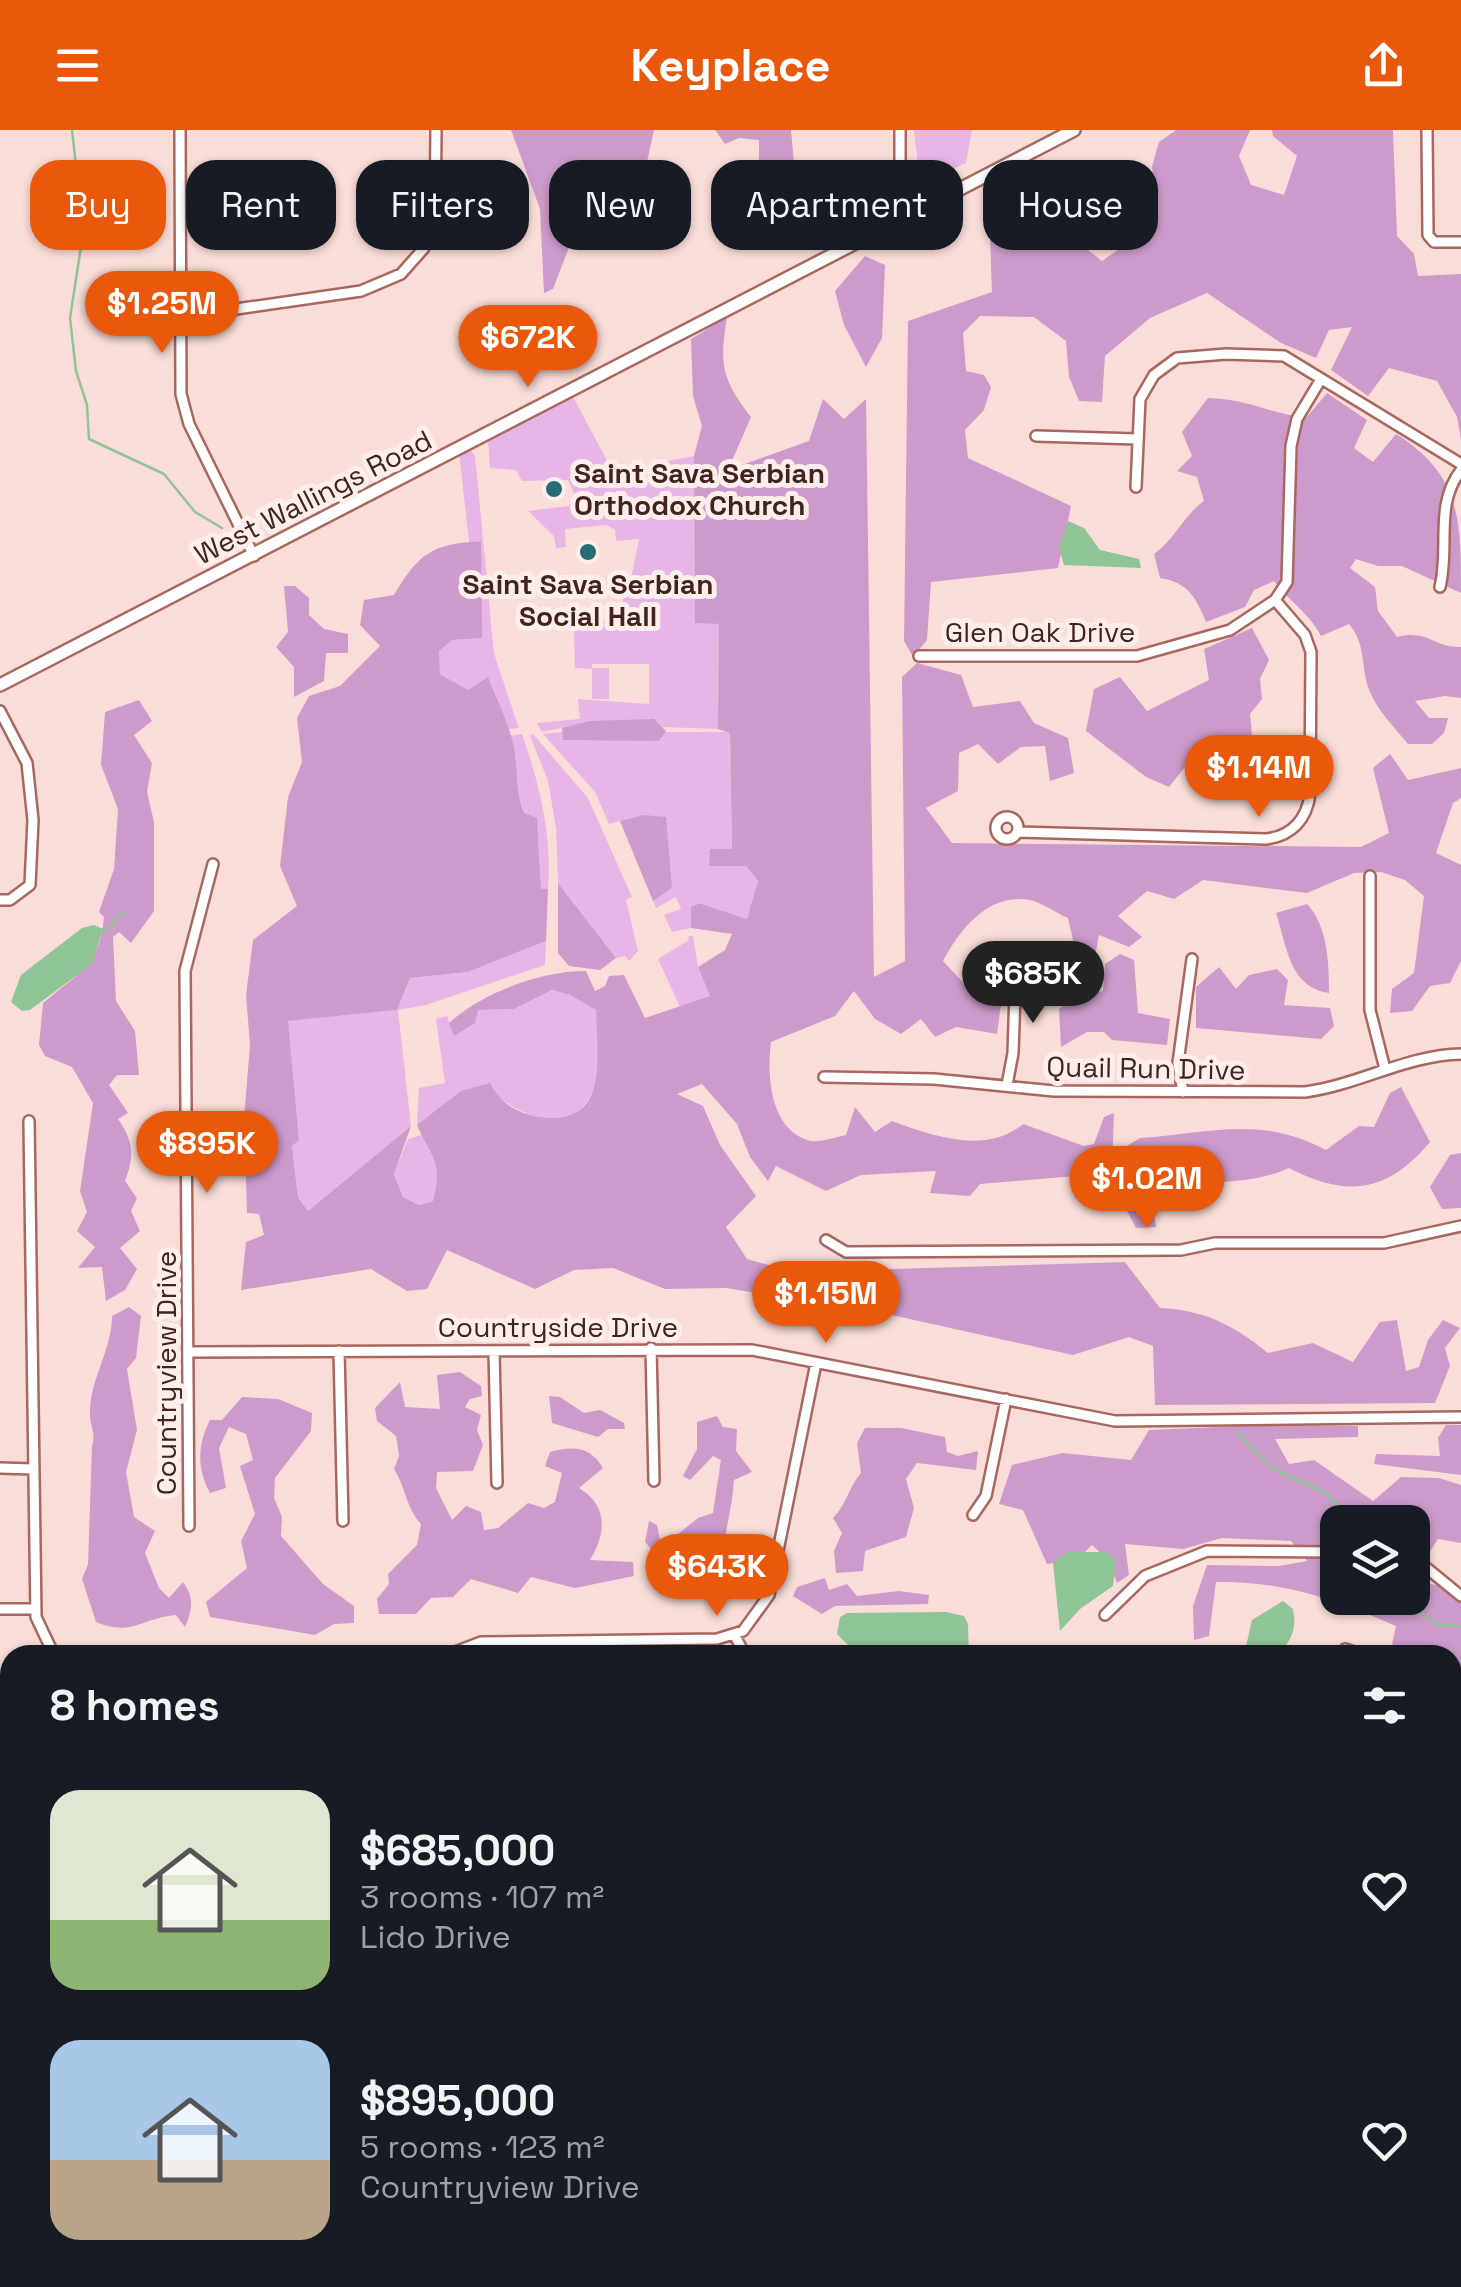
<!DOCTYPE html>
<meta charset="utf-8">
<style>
body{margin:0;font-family:"Space Grotesk",sans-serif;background:#242831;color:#f1f3f6;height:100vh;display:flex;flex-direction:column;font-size:38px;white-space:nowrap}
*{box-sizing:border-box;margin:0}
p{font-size:32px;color:#9ea1a6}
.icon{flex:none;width:55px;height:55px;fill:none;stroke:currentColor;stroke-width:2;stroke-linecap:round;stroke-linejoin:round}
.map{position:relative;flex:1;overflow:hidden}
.details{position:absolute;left:0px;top:1515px;width:1462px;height:642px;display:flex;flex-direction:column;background:#171b24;border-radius:30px 30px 0 0;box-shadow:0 2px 8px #0004}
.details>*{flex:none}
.banner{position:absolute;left:30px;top:30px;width:1402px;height:90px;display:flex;gap:20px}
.fabs{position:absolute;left:1320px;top:1375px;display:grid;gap:20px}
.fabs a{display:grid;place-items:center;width:110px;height:110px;border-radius:20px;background:#171b24;box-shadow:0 2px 8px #0004;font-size:50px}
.price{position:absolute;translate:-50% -85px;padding:0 22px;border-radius:35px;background:#ea580c;color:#fff;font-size:32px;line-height:65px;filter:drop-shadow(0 2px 5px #0008)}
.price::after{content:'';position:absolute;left:50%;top:60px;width:30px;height:22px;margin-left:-15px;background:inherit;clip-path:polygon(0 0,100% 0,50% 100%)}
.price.on{background:#222;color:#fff}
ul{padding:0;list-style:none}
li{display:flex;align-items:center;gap:30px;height:250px;padding:0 50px}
li span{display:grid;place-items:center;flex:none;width:280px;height:200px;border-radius:30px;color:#555}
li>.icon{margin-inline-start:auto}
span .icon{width:120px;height:120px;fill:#fffc;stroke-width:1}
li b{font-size:42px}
h2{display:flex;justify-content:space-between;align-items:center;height:120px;padding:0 50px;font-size:42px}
.tag{padding:0 35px;border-radius:30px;background:#171b24;box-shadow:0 2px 8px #0004;font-size:35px;line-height:90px}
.tag.on{background:#ea580c;color:#fff}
header{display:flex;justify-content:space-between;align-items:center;height:130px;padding:0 50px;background:#ea580c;color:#fff;font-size:45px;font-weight:800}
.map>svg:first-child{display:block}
.green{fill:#e8b6e6}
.forest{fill:#cd9bcb;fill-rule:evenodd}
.water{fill:#8fc595}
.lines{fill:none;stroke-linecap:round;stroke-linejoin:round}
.stream{stroke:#8fc595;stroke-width:2.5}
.minor-casing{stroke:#a86860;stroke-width:14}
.tertiary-casing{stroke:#a86860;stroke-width:16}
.minor{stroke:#fff;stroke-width:9}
.tertiary{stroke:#fff;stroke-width:11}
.poi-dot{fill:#256e78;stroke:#fdeeeb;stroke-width:4}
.labels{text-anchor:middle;stroke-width:10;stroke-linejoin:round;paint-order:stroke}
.poi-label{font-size:28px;font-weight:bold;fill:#3f2420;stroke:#fdeeeb;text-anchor:start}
.street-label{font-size:28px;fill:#3f2420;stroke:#fdeeeb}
</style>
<header><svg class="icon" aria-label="menu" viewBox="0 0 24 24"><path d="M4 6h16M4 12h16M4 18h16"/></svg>Keyplace<svg class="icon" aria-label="share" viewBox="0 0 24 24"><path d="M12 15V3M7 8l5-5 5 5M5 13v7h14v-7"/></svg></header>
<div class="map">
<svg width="1461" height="2157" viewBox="0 0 1461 2157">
<rect width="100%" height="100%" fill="#faddd8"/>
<path class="green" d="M914,0H972L966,33L920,54Z
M572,265L618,351L663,332L694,326L695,492L719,494L718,599L580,594L542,602L537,593L580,589L578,569L649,574V534H592V538H609V569H592V539L575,538L574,501L618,482L630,454L639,409L616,411L615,400L607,395L565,399L566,417L556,418L554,406L528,381L569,376L574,363L568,350L522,351L516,340L490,338L488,308Z
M468,318L475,325L494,524L519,598L501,600L488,548L468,560L440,544L438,521L452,510L482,508L480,411L469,412L459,322Z
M563,602H730L732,720L710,735L746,736L758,751L747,789L699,773L691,777V798L672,802L664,785L681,779L676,767L656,778L653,771L672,757L643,685L609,694L595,662L543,604Z
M522,604C540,656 552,704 548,759L541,760L537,689L524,683L501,607Z
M533,604L588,668L632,767L626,770L638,821L629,831L625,826L616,828L558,753L556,698L548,651L530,606Z
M688,806H693L698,837L710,866L681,879L658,829L689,810Z
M546,811L545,835L426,875L398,880L411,996L308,1081L298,1067L292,1015L299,1009L287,891L397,880L410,848L468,842Z
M552,860L570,865L596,880C597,900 604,933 597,951C579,1005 536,995 498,967L417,995L419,958L445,953L436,889L447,886L454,906L478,880L514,879Z
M421,1005C441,1026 439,1044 433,1071L419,1075L403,1067L394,1044L408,1009Z
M1100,2148H1266L1265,2157H1096Z"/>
<path class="forest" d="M511,0H654L647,32L639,43L603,58L578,94L553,159L544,163L540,79Z
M715,0H791L798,76L759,73V10L739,8L725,14Z
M1176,0H1250L1239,26L1251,55L1284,65L1297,26L1273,6L1272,0H1393L1397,106L1414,124L1418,146L1461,144V310L1457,287L1437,251L1389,238L1368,266L1331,240L1352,197L1329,200L1316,228L1281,213L1207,163L1150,188L1105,226L1102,272L1079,271L1069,247L1066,211L1034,187L980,186L963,203L966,241L984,245L991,257L984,280L965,300L968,328L1071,376L1058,438L931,452L927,510L913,527L904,511L908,191L992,162L990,107L1014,97L1053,92L1102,131L1157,92L1152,36L1159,12Z
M865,126L885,135L882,208L866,237L844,195L835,161Z
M727,187C719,235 722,249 751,287L728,340L809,311L823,269L844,289L866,269L874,847L905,831L902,547L917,533L961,545L973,577L1020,571L1034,593L1068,608L1074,643L1050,651L1045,616L1021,617L998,634L978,614L959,623L958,661L926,678L952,713L1361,717L1389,703L1373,638L1390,624L1408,650L1461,638V668L1453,673L1436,723L1461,735V831L1450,853L1430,856L1412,881L1390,883L1392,859L1414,843L1424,766L1405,750L1381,742L1354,743L1307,763L1203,750L1174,769L1147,761L1118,786L1142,807L1129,817L1099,805L1093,837H1079L1068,788C1056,783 1043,773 1030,770C989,762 960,799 943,831L971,861L1001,874L997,904L956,897L935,907L921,889L901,904L875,889L854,861L835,886L771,912C767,944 769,997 807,1010C818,1014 834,1007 846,1005L855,977L875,1002L892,991C933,1006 986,1025 1023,994L1084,1016L1094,1014L1104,987L1114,983L1112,1043L980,1054L970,1066L930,1063L936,1041L861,1045L826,1061L776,1036L768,1051L750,1027L737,994L702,954L677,964L703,976L720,1015L756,1066L726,1097L747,1129L793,1142L1125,1132L1160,1178C1205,1180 1233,1195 1268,1223L1313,1213L1353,1232L1380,1192L1397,1190L1406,1241L1419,1237L1428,1210L1443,1190L1460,1198L1445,1218L1450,1236L1435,1273L1155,1275L1153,1216L1129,1207L1073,1225L887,1184L726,1158L665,1159L613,1138L574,1140L535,1159L447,1120L427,1159L407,1161L371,1139L241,1160L246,1112L264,1105L259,1084L247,1083L244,988L250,915L246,865L253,810L297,776L280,736L288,667L302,632L297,588L309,566L340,556L380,516L360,495L364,470L394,465C419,423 432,414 481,411L482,508L452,510L439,521L440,544L468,560L488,547C497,570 509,593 514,618C518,641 515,660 524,683L537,688L541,759H548L546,811L468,842L410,848L397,880L288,891L299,1010L292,1016L298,1067L308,1081L411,996L394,1044L403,1067L419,1075L433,1071C443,1029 432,1030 417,995L461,961L490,953C501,974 517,983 539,987C610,997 597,929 596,880L570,865L552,860L514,879L478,880L475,893L454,906L449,893C483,862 541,841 586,841L595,861L605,856L609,846L624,845L645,888L710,866L698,837L725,820L732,804L691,798V777L699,773L747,789L758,751L746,736H709L710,719H732L730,603L718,599L719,494L695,493L694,326L702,296L693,266L691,209Z
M1327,263L1367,290L1354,318L1373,332L1396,304C1461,345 1461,389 1461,463L1402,436H1378L1356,429L1350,438L1375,457L1378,481L1397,507C1428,499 1434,518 1461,517V568L1445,566L1415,571L1429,588H1448L1444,603L1432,614H1408C1395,598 1377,580 1370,562C1360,538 1367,515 1349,494L1321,506C1311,485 1288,470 1274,451L1254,460L1245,477L1206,492C1196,468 1188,452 1160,448L1154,424C1176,408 1183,386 1204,371L1197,347L1177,341L1192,326L1182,302L1208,268C1248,269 1268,283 1306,288Z
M284,456H295L309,468V485L324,499L348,504V523H326L324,551L294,567V537L276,517L288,502Z
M1252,498L1269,530L1260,549L1262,569L1250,584L1253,616L1234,637L1213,622L1192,628L1169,657L1146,647L1086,601L1094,559L1120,547L1147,581L1209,550L1204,519Z
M139,570L152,591L134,605L152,633L147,662L154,692V781L131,813L119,802L113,807L116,871L135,901L139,945H117L109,955L128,983L118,989C133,1010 135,1026 125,1051L137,1068L131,1081L140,1101L120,1118L137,1139L125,1160L106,1171L102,1137L78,1138L95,1117L77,1101L87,1082L80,1061L93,973L72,937L45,926L39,915L43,873C78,843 100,836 104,787L99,782L114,739L118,679L101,635L105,582Z
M654,589L666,601L659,611L563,610L562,598L590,591Z
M643,685L666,687L672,758L653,771L620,691Z
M558,753L616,828L600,840L569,836L558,823Z
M1307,774C1328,796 1329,834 1329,863C1289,857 1287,816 1276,783Z
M1120,824L1134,830L1138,883L1170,889L1167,915L1112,910L1104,902H1087L1061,917L1059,879L1079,866L1103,861L1105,834Z
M1219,837L1236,859L1249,845L1277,839L1288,850L1284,875L1330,878L1334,896L1321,909L1196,898V857Z
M1401,957L1430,1012C1387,1063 1347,1068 1289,1038C1243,1059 1197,1047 1151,1063L1156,1097L1136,1098L1126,1079L1121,1046L1129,1035L1125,1017L1140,1008C1211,1003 1260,985 1326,1020L1359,996L1374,997L1390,963Z
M1461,1023V1078L1442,1079L1430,1057L1450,1025Z
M129,1177L141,1186L136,1228L127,1239L137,1300L126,1342L134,1387L155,1401L145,1423L159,1458L169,1468L183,1452C195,1468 192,1481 185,1497L176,1485C140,1488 134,1507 96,1492L82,1449L88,1434L92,1316C96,1303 91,1299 90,1286C88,1253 112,1220 112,1186Z
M460,1242L481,1256L482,1266L470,1269L465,1277L481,1285L477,1300L483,1315L473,1341L437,1342L436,1358L452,1390L466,1376L481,1382L484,1400L498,1398L528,1373L544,1378L555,1372L562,1343L545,1336L550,1322C573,1316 590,1316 603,1338L579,1358C609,1376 606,1404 590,1430L633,1432L634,1446L575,1458L531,1447L518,1463L471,1449L453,1467L431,1468L416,1484H379L377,1469L389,1454L388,1444L417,1415L421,1394C406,1378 406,1358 394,1339L399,1326L396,1306L377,1291L375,1278L400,1252L405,1277L440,1279L437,1245Z
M549,1266L560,1267L584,1283L600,1280L624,1293L625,1299H608L598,1307L552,1293Z
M242,1267L278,1269L312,1283L311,1301L275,1348L274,1368L282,1387L281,1406L323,1454L354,1476V1493L334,1494L315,1505L210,1487L206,1472L247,1438L241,1411L255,1384L240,1336L253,1330L246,1304L229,1297L219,1318L226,1358L210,1363C197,1338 197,1316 210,1290H222Z
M717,1286L723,1297L737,1299L736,1321L752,1342L734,1350C732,1382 723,1405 722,1437L695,1441L691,1426L704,1412L698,1405L682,1422L655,1423L645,1412L649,1391L657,1395L660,1410L669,1411L698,1388L713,1383L721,1330L713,1326L690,1350L683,1346L697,1319V1292Z
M1265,1295L1358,1296V1307L1275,1309L1289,1334L1314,1330L1373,1371L1401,1347L1439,1348L1461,1355V1413L1438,1409L1416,1443L1428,1454L1461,1457V1540L1453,1542L1452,1525H1405L1392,1514L1396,1496C1334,1469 1284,1451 1216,1452L1209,1506L1194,1510L1193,1476L1207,1435L1279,1436L1307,1431L1291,1411L1222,1408L1183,1419L1125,1414L1129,1445L1117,1453L1108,1430L1092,1415L1077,1430L1047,1434L1023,1380L999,1374L1012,1335L1063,1323L1131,1330L1149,1300ZM1338,1392H1412V1468H1338Z
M1446,1295H1461V1345L1374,1334L1376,1324L1440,1326L1438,1308Z
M865,1298H901L945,1307L947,1322L958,1326L978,1321L976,1340L917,1333L906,1349L914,1378L906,1407L865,1421L863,1441L836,1443L834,1421L842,1403L833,1388C847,1374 848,1358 861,1343L857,1313Z
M825,1448L829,1460L847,1454L857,1466L899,1461L929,1465L928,1474L835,1476L822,1484L793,1466L797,1457Z
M1461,2077V2157H1249V2148H1452L1453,2086Z
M704,2148H1100L1096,2157H704Z"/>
<path class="water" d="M1068,391L1084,398L1100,420L1139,429L1141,438L1064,435L1059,418Z
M94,795L103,799L92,834L30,880L22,881L11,872L21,845L82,798Z
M1068,1422H1106L1116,1430L1113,1456L1080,1479L1060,1501L1053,1433Z
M1283,1471L1293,1479C1297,1499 1292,1511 1277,1525H1244L1252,1490Z
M946,1482L964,1486L968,1494L969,1525H858L837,1504L840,1487L847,1483Z"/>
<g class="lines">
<path class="stream" d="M72,0L79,63L74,85L81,117L70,188L76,241L87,275L89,309L164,344L195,382L222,398
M103,799L110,797L124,782
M1237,1302L1272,1338L1326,1363L1353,1392
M1401,1468L1438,1495L1461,1496"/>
<defs>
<path id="minor" d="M180,0L181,264L189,294L254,426
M900,0V62L910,84
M1427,0L1428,105L1434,112H1461
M181,187L361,161L401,144L424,118L435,93L436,0
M1036,306L1137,309
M1136,357L1140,269L1154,245L1177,228L1226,224L1284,226L1461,334
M1440,457C1450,416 1434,375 1461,340
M919,526H1137L1230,500L1275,470L1287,452L1291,316L1297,289L1321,249
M0,581L27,633L33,690L30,755L10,770H0
M996 698a11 11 0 1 1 22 0a11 11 0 1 1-22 0Z
M1018,702L1266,709C1292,706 1307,689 1310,664L1311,522L1305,505L1275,470
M1370,746V880L1385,939
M824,947L934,949L1054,961L1305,962C1358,955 1407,925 1461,924
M1007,955L1013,923L1016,832
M1183,962L1178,933L1192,829
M29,991L36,1487L54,1525
M826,1110L846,1122L1181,1120L1215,1113H1384L1461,1096
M651,1218L654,1351
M339,1221L343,1391
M494,1221L497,1353
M189,1222L752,1220L1115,1291L1461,1287
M0,1338L33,1339
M973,1385L986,1366L1006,1269
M189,1396L185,841L213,734
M1412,1426L1461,1466
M0,1479H36
M1105,1485L1145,1446L1207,1421L1338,1422
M734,1504L745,1525
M447,1525L481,1512L717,1509L743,1501L769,1465L816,1233
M1342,1525L1345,1519L1363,1525
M1452,1597L1461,1593
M1452,1612L1461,1614
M0,1613H10
M1452,1629L1461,1633
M1452,1651L1461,1652
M1452,1750H1461
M0,1774H10
M1452,1826H1461
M1452,1870L1461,1873
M1452,1950H1461
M0,2085H10
M168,2148L169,2157
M641,2148V2157
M17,2157L18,2148
M322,2157V2148
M492,2157V2148"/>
<path id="tertiary" d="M0,555L1074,0"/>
</defs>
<use href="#minor" class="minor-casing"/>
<use href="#tertiary" class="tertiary-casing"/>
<use href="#minor" class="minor"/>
<use href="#tertiary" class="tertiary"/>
</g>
<g class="poi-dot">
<circle cx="554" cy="359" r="10"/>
<circle cx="588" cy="422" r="10"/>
</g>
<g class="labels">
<g class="poi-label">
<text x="574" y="353">Saint Sava Serbian<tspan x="574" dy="32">Orthodox Church</tspan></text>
<text x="588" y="464" text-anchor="middle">Saint Sava Serbian<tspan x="588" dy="32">Social Hall</tspan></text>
</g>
<g class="street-label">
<text transform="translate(313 367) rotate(-27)" y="10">West Wallings Road</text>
<text x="1040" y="512">Glen Oak Drive</text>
<text transform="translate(1146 938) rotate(1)" y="10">Quail Run Drive</text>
<text x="558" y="1207">Countryside Drive</text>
<text transform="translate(166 1243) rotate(-90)" y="10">Countryview Drive</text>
</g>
</g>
</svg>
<div class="fabs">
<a><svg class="icon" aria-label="layers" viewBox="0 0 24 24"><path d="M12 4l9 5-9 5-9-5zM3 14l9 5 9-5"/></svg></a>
</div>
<b class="price" style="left:162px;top:226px">$1.25M</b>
<b class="price" style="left:528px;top:260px">$672K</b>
<b class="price" style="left:1259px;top:690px">$1.14M</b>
<b class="price on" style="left:1033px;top:896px">$685K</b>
<b class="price" style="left:207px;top:1066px">$895K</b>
<b class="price" style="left:1147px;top:1101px">$1.02M</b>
<b class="price" style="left:826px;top:1216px">$1.15M</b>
<b class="price" style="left:717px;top:1489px">$643K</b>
<div class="banner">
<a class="tag on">Buy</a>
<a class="tag">Rent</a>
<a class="tag">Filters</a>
<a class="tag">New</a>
<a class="tag">Apartment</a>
<a class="tag">House</a>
</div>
<section class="details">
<h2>8 homes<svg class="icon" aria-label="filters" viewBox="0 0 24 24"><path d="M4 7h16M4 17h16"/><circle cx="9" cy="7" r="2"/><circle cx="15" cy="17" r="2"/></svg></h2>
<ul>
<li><span style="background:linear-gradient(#dfe7d0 65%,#8fb573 0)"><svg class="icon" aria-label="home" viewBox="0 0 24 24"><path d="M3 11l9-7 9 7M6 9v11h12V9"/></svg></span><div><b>$685,000</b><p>3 rooms · 107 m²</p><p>Lido Drive</p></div><svg class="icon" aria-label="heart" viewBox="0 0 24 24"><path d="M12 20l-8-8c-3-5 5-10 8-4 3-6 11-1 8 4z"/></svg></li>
<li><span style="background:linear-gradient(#a9c7e8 60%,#b9a48a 0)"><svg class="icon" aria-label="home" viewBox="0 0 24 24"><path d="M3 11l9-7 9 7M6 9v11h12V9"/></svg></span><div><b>$895,000</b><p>5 rooms · 123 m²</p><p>Countryview Drive</p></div><svg class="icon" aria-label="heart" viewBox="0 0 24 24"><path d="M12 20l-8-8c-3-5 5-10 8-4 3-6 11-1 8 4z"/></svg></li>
</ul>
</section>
</div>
